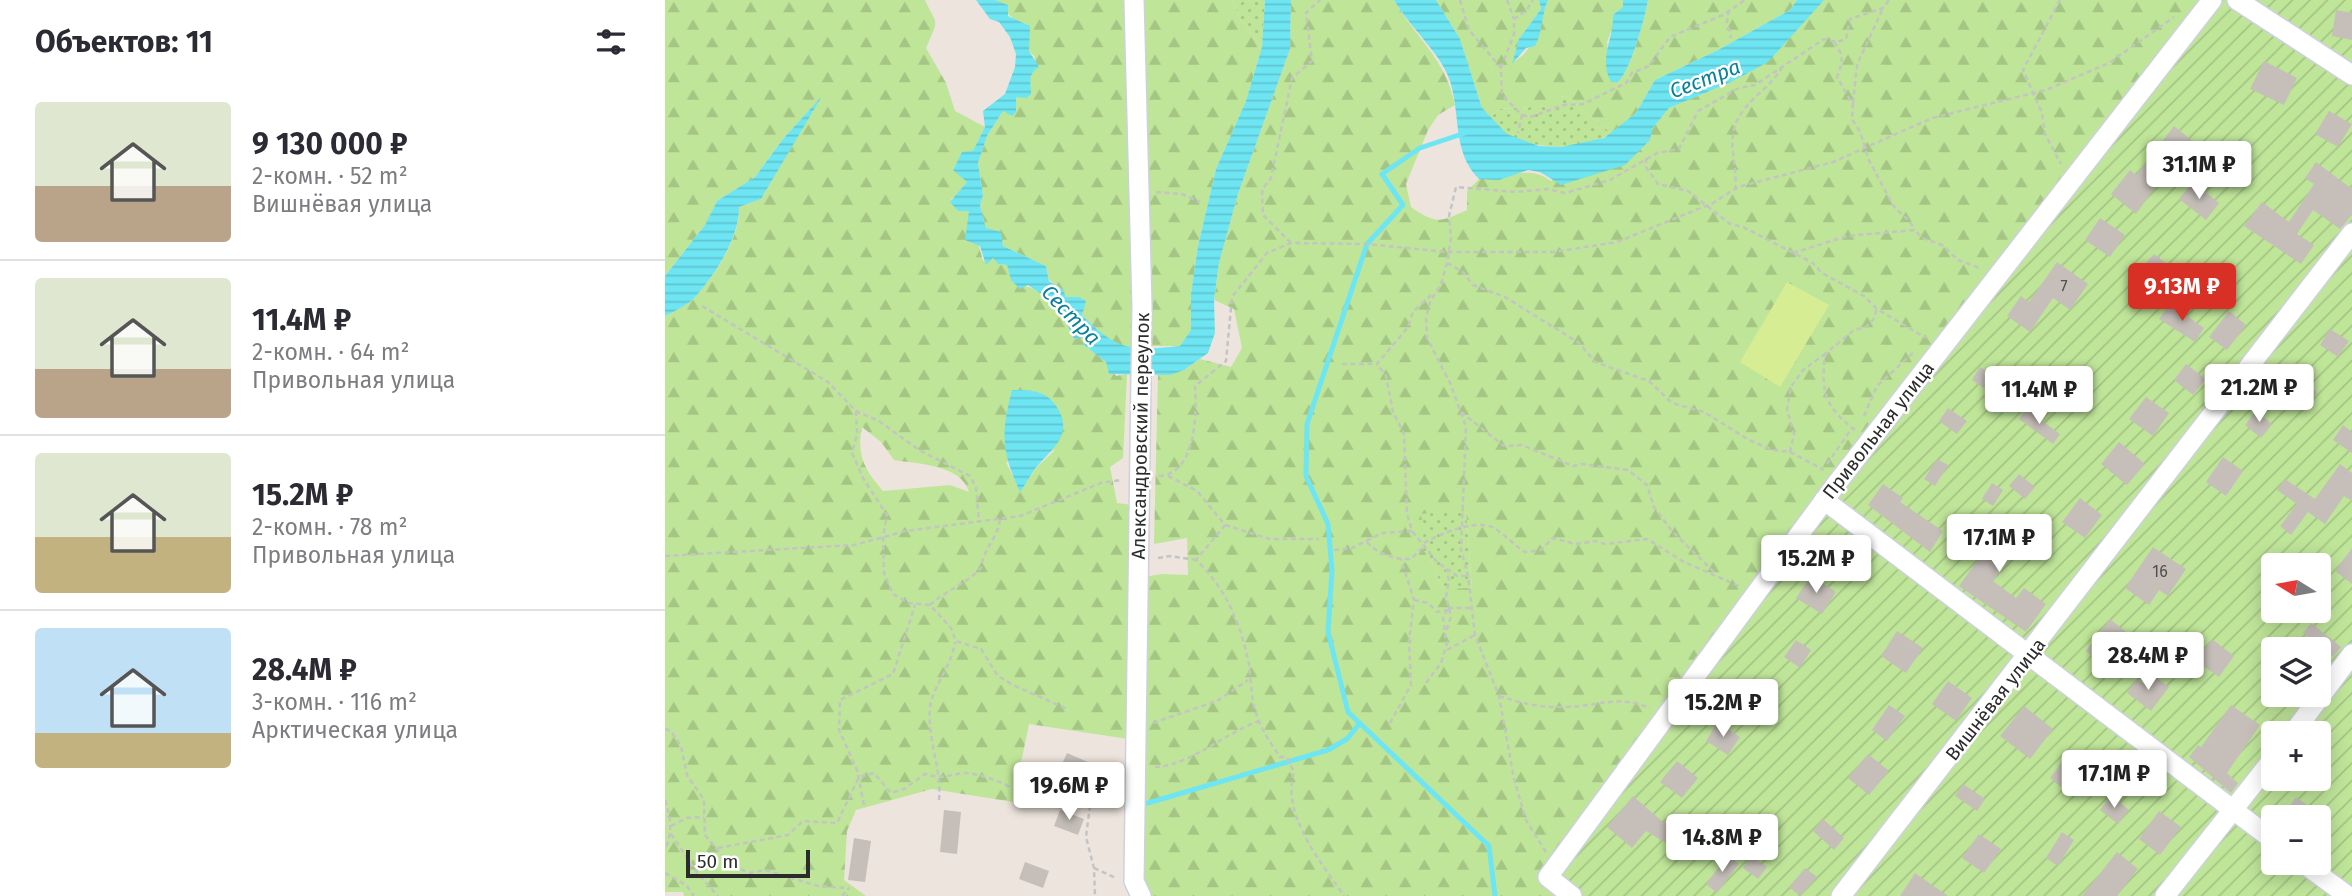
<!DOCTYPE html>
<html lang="ru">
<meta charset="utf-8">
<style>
body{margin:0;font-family:"Fira Sans",sans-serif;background:#f7f7f7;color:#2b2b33;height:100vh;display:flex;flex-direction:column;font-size:26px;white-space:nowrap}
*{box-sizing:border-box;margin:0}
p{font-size:23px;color:#7c7c81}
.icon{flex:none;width:38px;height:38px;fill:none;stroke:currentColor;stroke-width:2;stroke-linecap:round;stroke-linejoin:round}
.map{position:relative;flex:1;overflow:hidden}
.side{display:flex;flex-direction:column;background:#fff;width:665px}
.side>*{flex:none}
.needle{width:46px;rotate:281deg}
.controls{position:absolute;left:1596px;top:553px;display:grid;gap:14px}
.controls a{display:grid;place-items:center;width:70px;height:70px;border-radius:7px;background:#fff;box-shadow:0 4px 18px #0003;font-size:35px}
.scale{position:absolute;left:21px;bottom:18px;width:124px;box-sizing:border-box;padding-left:7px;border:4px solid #2b2b2b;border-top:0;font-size:19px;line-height:24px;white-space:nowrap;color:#2b2b2b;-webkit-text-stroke:5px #fff;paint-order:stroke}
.price{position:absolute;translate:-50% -60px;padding:0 16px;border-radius:7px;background:#fff;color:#222;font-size:23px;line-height:46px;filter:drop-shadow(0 2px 4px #0008)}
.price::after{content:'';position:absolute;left:50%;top:42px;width:21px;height:16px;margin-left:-10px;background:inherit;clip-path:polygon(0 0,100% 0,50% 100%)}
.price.selected{background:#d93025;color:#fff}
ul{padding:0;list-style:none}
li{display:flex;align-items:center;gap:21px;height:175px;padding:0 35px}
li+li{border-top:2px solid #e1e1e2}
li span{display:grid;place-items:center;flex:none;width:196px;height:140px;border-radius:7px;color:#555}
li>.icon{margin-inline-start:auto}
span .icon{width:84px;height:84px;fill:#fffc;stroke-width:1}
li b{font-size:30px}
h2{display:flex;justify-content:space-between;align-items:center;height:84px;padding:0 35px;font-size:30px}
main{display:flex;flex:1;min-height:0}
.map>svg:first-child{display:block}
.grass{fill:url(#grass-dots)}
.forest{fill:url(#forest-firs);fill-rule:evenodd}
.garden{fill:url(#garden-furrows);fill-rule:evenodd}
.pitch{fill:#d6ed94}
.water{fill:url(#water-rules)}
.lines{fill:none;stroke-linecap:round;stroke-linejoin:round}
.stream{stroke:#6ee5f2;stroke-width:5}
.building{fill:#c6bfb9}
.minor-casing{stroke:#ccd2dd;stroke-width:22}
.path{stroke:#c4c4c4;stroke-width:2.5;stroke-dasharray:5 3.5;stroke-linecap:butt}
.minor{stroke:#fff;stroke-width:19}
.labels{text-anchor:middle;stroke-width:5;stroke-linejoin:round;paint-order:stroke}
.number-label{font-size:16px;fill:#52504e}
.street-label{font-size:19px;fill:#2b2b2b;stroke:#fff}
.water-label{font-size:21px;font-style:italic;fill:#0a809a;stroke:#fff}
</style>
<main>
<section class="side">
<h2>Объектов: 11<svg class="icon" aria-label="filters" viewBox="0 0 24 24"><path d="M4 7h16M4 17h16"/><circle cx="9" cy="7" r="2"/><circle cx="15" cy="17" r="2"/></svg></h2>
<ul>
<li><span style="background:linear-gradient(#dfe7d0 60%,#b9a48a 0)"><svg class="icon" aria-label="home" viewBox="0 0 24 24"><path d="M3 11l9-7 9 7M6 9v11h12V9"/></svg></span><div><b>9 130 000 ₽</b><p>2-комн. · 52 m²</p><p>Вишнёвая улица</p></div></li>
<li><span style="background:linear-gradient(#dfe7d0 65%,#b9a48a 0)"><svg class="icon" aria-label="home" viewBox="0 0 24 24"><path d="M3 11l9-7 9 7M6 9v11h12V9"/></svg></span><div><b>11.4M ₽</b><p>2-комн. · 64 m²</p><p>Привольная улица</p></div></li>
<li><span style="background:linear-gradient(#dfe7d0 60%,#c2b280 0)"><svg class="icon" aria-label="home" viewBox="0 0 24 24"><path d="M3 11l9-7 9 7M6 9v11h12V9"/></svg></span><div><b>15.2M ₽</b><p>2-комн. · 78 m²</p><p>Привольная улица</p></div></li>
<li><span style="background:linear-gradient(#bfe0f5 75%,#c2b280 0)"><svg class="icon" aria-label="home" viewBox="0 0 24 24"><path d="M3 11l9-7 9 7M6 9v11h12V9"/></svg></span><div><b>28.4M ₽</b><p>3-комн. · 116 m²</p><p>Арктическая улица</p></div></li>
</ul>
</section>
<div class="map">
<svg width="1687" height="896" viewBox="0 0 1687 896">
<defs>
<pattern id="grass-dots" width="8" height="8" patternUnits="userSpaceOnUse" patternTransform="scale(1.75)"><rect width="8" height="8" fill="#bfe599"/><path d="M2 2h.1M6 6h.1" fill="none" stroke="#a4c584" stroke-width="1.8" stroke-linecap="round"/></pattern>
<pattern id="forest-firs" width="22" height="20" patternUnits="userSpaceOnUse" patternTransform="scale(1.75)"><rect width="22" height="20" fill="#bfe599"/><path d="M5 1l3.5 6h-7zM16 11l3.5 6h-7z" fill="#a4c584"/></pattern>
<pattern id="garden-furrows" width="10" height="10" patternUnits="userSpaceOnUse" patternTransform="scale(1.75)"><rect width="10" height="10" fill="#bfe599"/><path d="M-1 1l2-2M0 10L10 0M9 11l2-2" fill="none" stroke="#a4c584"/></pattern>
<pattern id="water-rules" width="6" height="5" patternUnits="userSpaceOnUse" patternTransform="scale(1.75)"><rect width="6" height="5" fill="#6ee5f2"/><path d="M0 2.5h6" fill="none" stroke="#5fc5d0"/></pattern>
</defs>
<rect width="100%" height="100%" fill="#ede4dd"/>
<path class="grass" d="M567,0H600L597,47L575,19Z
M895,96L903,98L946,133C921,151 867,151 842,134C836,131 831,123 826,118L833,109L883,106Z
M801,510L807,589H778L766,561L755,547L754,514Z"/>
<path class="forest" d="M0,0H260C272,27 275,16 261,48L281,83L290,111L320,127L308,152L296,156L288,169L302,182L295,194L286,199L293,211L304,210L318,261L328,258L333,264L342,265L347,280L352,285C368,284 396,305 405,317L403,326L409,339L419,337V345L441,362L451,376L462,374L458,458L445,467L452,503L475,506L474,578L496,574L523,575L522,538L489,544L493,375L519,370L535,359L566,367L577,348L569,309L549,300L554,263L573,194L625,49L626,0H729C752,40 780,57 790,105L773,115L763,130L741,184L746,207C772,225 775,222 802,210V191L814,179C842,180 862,163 886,181L987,129L1004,108L1066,82L1159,0H1548L907,896H477L470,740L364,724L348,802L267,789L191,810L182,831L179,880L201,896H19L18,892H0V316C10,311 25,304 32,295C51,273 76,236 74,207L96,199L154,100L118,139L90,177L52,201L40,225L0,276ZM197,427L216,442L229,460C252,464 296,464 304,492L285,485L218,491C200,471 191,455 197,427ZM390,450L372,467L355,491L341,462ZM801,511L807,588L778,589L766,561L756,547L760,527L755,514Z
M330,0H466L473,299L467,304L466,347C444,345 432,330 417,315L420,301L414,297H401L398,290L384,280L381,266L338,246L336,237L321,228L315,206L318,195L313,163L322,136L338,111L342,112L351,97L366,86L364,80L370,57L364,51L363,34Z
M472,0H567L575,19L597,47L581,101L551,169L533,246L526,294V330L515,346H485Z
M771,0H874L876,9L854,39L848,62C872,49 874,23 883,0H958L959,7L948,15V26L942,42L946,81L953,82C965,72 980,18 983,0H1132L1125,10L1053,50L990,80L971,113L946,133L903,98L896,96L884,106L833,109L826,118L817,108L795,39Z"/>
<path class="garden" d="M1548,0H1687V896H907L883,877ZM1608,565H1654V611H1608ZM1608,649H1654V695H1608ZM1608,733H1654V779H1608ZM1608,817H1654V863H1608Z"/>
<path class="pitch" d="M1122,282L1164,305L1115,387L1075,362Z"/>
<path class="water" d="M311,0H330L343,5V16L365,26L364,51L374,67C362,74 366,82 366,94L362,98L351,97V112L347,116L338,111L322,136L313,163L318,195L315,206L321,228L336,232L338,246L381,266L384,281L398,290L401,297H414L421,301L417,315C452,351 466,351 515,346L526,330V294L533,246L551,169L581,101L597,47L600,0H626L625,49L573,194L554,263L549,300L550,333L543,353L519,370L505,375L444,374L441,362L419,345V337L409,339L403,326L405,317C395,304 377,295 363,285L355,289L346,280L342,265L333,264L328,258L321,265L315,246L300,240L304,211H293L285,202L302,182L288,170L297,152L308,151L320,127L318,111L340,94L350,67L351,54L345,37L334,22L325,19Z
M729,0H771L795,39L817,108L842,134L874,146L896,147L939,138L971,113L990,80L1053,50L1125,10L1132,0H1159L1103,62L1066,82L1004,108L987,129L985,140L960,165L896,185L875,172L863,170L834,180L814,179C787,152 796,116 785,81C776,53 744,27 729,0Z
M874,0H883C876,15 878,32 870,46L861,48L847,64L854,39L876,9Z
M958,0H983C980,18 965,72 953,82H946C933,58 949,39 948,15L958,7Z
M157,96L96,199L74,207C75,236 51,273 32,295C25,304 10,311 0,316V276L40,225L52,201L90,177L118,139Z
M347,390C367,390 382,390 393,409C409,436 385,450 370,469C365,476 360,485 355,492C336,451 336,433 347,390Z"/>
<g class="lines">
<path class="stream" d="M800,133L755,148L717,174L738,205L702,244L642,424L641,476L663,524L667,570L663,632L683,712L824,846L830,896
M483,803L663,750L682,739L695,723"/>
</g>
<path class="building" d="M1671,10L1687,13V40L1667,36Z
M1599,61L1632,78L1619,105L1585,89Z
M1664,111L1687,124L1673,147L1650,134Z
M1509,126L1536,148L1523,163L1513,155L1471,214L1446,194L1465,170L1471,175Z
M1651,162L1687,189V215L1675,229L1648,210L1632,234L1649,245L1636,264L1579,226L1597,202L1624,222L1649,184L1640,178Z
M1528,182L1554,203L1541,220L1514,199Z
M1435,218L1460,235L1445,257L1420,240Z
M1489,254L1502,264L1493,275L1480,264Z
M1392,262L1423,284L1405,310L1388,298L1365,332L1342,316L1356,296L1364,302Z
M1505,304L1539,328L1530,342L1494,319Z
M1564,311L1581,325L1562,350L1544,337Z
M1665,329L1684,341L1673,357L1655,345Z
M1521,364L1541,379L1528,395L1509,380Z
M1315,367L1336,380L1327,394L1307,380Z
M1629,376L1652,392L1639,411L1616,395Z
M1481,397L1504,413L1488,436L1464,419Z
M1283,408L1302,421L1292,434L1274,421Z
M1361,409L1395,434L1388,444L1354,419Z
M1591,411L1607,424L1596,438L1580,425Z
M1678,425L1687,432V453L1668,440Z
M1454,442L1480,464L1462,485L1436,464Z
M1558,457L1578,471L1561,496L1541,482Z
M1272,459L1283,465L1270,486L1259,479Z
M1675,464L1687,473V501L1679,496L1660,524L1643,512L1626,535L1615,526L1632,504L1612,490L1620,479L1650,499Z
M1354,474L1370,487L1360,499L1344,486Z
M1327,483L1338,490L1328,506L1317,499Z
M1218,484L1238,498L1235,502L1278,531L1265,552L1203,505Z
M1415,498L1437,515L1420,538L1397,522Z
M1324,512L1359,537L1328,581L1351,598L1359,588L1381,604L1361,632L1294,586L1319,551L1304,540Z
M1488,547L1521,569L1503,596L1494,590L1484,605L1460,588Z
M1687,548V584L1670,571Z
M1146,576L1171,592L1157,614L1131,598Z
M1445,619L1470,639L1452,663L1443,656L1437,664L1421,651Z
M1646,623L1676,647L1668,657L1638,633Z
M1232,631L1258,648L1241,673L1216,656Z
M1547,639L1569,656L1554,677L1531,661Z
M1131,640L1146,650L1135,668L1119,657Z
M1486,674L1504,687L1486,711L1462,693L1472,679L1479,684Z
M1283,681L1307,698L1291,721L1267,704Z
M1224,705L1240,716L1222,741L1207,730Z
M1566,705L1595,725L1562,773L1573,783L1566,793L1524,757L1533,745L1536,747Z
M1359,706L1388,729L1365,759L1335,736Z
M1053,722L1075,737L1063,755L1041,741Z
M402,753L425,763L417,781L394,771Z
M1203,754L1224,771L1204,795L1183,778Z
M1012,761L1033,778L1017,798L995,782Z
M1397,762L1412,773L1400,790L1385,778Z
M1298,784L1320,799L1312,811L1290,796Z
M1446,795L1464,810L1453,824L1435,810Z
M968,796L999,823L1003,816L1018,825L1006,846L981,831L967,848L942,827Z
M1631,797L1659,817H1617Z
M279,810L296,812L292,854L275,852Z
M395,810L419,819L413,835L389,826Z
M1494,811L1516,827L1495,855L1474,839Z
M1158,819L1179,838L1169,850L1148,831Z
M1397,832L1409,840L1393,866L1381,858Z
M1314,834L1336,849L1319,873L1297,858Z
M189,838L206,841L200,882L183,880Z
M1452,852L1473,869L1452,896H1417Z
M1063,855L1074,864L1052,893L1041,884Z
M1086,856L1102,867L1093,879L1078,868Z
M360,862L384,871L378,888L354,879Z
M1140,868L1152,877L1135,896L1124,887Z
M1250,873L1283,896H1235Z"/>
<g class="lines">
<defs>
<path id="minor" d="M469,0L477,306L469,881L476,896
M1572,0L1687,75
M1159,500L1608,840
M1628,733L1687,654
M1638,863L1683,896
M907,896L883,877L1172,483L1547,0
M1176,896L1687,233
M1500,896L1608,759"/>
</defs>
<use href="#minor" class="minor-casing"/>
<path class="path" d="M795,0L804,30L836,68L837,95L857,115L853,133
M842,0L849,19
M1395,0L1358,70L1377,113L1380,134L1396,164
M1064,10L1062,22L1066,38
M1169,42C1179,55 1178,62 1172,77L1188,105L1187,120C1200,134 1198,151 1207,166C1212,174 1227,206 1232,210C1240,217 1244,220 1250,230
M836,68L849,34V19L861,11L868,0
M1188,103L1192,65L1218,8
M857,115L865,117L899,105L918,104L961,83L967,73L984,66L1005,37L1058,15L1080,0
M981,158V167L993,184L1023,191L1065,224L1078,227L1148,263L1157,273L1199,296L1212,309L1261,338
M1070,190C1073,170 1064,149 1069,129C1076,101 1107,89 1118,65
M491,192L517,194L535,202
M626,243L598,215L597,190L606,178L627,78L647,61L641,13L655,0
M1128,253L1182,236L1250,230L1257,238L1277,245L1293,260L1317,269
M782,263L798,272L808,285L840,297L914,343L930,362L984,381L1007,403L1039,412L1084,440L1108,450L1125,452L1159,470
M766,295L748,312L743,327L712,364L721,376L728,412L739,434L742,514L747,531L772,562L792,576H803
M37,306L163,382L191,411L214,421L254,450L305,476L311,487L314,522
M677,364H712
M191,411L192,434L187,453L198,478L222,515L218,537L219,573L228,594L244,603L265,605L286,628L291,641L316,649L333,676L348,685L402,709
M796,412L839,446L857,445L908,466L916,464L963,470L982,485L989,507L1007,531L1049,572
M1199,416L1212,386L1250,351
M1190,430C1159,406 1156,392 1160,354L1189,330L1201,327L1208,320L1212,309
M1125,452L1129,434L1122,409L1126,387L1138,370L1160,354
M1162,464L1187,428
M494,476C531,474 532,414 530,386L561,361L567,297L602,253L626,243L702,244L782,252H889L952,242L1048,203L1073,187L1168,162L1267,118L1381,90L1444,63L1509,17
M503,476L532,491L560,525L531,560C560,587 575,622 583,660C587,679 585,700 593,719C598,732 607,745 615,757H622L629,772C616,815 656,862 679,896
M560,525L605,539H654
M702,542C712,554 731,560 746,559L760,545
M759,543C775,534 811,518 829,528C839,534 849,545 860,552L876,550L888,538L910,544L931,541L940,544L982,539L1019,562L1074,586
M669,550L687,548L717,533L747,531
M0,556L189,545L241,531L355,516L436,483L456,480
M493,558L505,556L531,560
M749,600L763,603L772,612L783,610
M265,605C281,590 301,584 316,568C319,547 333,538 335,519
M783,608H808
M780,630L778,619L782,610
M782,650L810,635
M761,683L776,663L782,643L780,636L786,616L781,598L784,580L781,569
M834,696C856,703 876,708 899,707C933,707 951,694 985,708
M488,723L552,701L583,680
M725,723L746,685L744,641L749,600L736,559
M0,729L6,731L16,746L22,775L39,800L40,835L64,864L84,873L100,870L153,886L184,888
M490,767C524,766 560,733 594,721
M426,797L421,837L429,868L430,896
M0,800C6,818 8,832 0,850
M274,800C277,768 262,739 265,708C267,687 287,666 290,642
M199,805L192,770L174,730L175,700L228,674L250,605
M6,826L22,818L39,817
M6,834L33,874L53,896
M53,848L123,835L138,821L172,823L194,777L209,773L226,793L239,789L260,774C279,780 281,775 299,773C308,772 339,782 346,788
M881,852L861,820L849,779L834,696L810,635L803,576L796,550L801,427L786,385L762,338L761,318L765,302L776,284L782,263L786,238L784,216L791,187L852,192L882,189L900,193L945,180L992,153L1014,149L1033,111L1074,88L1090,85L1159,39L1172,42L1181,39L1185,19L1218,8L1224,0
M429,868L451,878
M0,873L21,885L29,896
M177,896L184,888"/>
<use href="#minor" class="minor"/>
</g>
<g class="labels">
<g class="number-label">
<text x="1399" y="292">7</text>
<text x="1495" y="577">16</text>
</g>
<g class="street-label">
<text transform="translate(1213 430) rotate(-52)" y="7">Привольная улица</text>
<text transform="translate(475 436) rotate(-89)" y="7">Александровский переулок</text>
<text transform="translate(1330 699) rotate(-52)" y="7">Вишнёвая улица</text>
</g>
<g class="water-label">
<text transform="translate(1040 79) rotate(-21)" y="7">Сестра</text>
<text transform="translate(406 315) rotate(46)" y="7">Сестра</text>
</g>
</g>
</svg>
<div class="controls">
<a><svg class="needle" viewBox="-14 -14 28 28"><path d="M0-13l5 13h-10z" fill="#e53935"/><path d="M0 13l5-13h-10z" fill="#7c7c81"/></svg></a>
<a><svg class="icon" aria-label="layers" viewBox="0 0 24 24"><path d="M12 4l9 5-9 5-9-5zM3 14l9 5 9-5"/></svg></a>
<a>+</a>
<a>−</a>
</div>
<div class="scale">50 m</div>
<b class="price" style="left:1534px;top:201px">31.1M ₽</b>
<b class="price selected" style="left:1517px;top:323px">9.13M ₽</b>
<b class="price" style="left:1594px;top:424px">21.2M ₽</b>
<b class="price" style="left:1374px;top:426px">11.4M ₽</b>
<b class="price" style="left:1334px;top:574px">17.1M ₽</b>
<b class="price" style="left:1151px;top:595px">15.2M ₽</b>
<b class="price" style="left:1483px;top:692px">28.4M ₽</b>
<b class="price" style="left:1058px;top:739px">15.2M ₽</b>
<b class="price" style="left:1449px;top:810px">17.1M ₽</b>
<b class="price" style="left:404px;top:822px">19.6M ₽</b>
<b class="price" style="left:1057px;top:874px">14.8M ₽</b>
</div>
</main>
